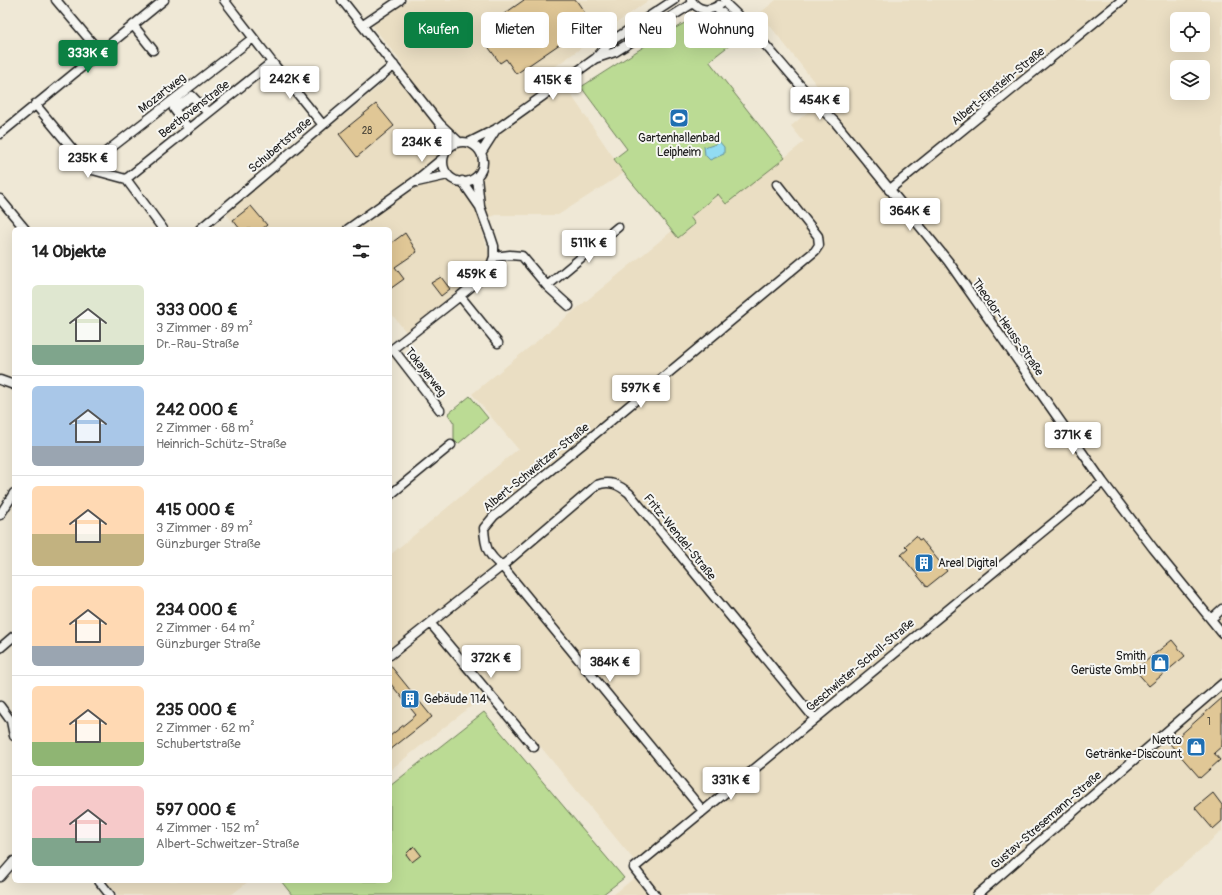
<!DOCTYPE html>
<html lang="de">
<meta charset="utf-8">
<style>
body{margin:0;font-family:Pangolin,sans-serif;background:#f2f2f2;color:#222;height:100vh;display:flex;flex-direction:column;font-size:15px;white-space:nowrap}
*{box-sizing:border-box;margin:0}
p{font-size:13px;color:#767676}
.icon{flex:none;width:22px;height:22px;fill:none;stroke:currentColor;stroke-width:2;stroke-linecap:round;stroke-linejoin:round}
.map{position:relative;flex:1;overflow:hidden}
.sheet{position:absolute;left:12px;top:227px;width:380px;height:656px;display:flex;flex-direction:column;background:#fff;border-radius:6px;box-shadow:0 4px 16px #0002}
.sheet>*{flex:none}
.guide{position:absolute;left:404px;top:12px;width:380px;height:36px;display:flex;gap:8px}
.fabs{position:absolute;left:1170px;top:12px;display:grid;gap:8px}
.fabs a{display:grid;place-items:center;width:40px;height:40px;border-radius:6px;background:#fff;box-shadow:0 4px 16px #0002;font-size:20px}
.price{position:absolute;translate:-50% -34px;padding:0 9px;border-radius:4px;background:#fff;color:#222;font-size:13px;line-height:26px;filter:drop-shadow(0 1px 2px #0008)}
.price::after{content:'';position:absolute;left:50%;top:24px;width:12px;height:9px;margin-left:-6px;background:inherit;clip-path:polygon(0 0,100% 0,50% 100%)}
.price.on{background:#0b8043;color:#fff}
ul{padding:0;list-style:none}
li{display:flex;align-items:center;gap:12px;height:100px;padding:0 20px}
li+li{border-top:1px solid #e0e0e0}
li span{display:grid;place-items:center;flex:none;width:112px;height:80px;border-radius:6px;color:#555}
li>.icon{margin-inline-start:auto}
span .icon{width:48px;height:48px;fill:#fffc;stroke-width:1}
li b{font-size:17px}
h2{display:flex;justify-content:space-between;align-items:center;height:48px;padding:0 20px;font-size:17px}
.tag{padding:0 14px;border-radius:6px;background:#fff;box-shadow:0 4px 16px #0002;font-size:14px;line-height:36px}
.tag.on{background:#0b8043;color:#fff}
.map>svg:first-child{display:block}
.built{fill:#eadec3;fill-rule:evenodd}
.green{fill:#bbdb94;stroke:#6c7c58}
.water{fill:#92dcf3;stroke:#638f9d}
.building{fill:#e0c796;stroke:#1c1c1c}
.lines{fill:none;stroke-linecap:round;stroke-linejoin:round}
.street-casing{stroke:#1c1c1c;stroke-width:11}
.street{stroke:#f6f6f2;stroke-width:8}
.labels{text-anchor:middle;stroke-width:4;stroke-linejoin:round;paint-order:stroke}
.number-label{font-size:10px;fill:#4d473a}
.street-label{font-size:12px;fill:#1c1c1c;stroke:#f6f6f2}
.poi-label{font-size:12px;fill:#1c1c1c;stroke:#f6f6f2;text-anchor:start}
</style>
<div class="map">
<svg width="1222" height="895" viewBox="0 0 1222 895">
<rect width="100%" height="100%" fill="#efe8d6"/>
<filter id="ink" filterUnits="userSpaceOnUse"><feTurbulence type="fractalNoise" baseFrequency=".025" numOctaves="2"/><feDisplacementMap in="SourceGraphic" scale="8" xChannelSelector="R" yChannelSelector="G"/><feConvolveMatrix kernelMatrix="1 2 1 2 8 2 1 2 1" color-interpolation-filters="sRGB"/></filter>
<g filter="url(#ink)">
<path class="built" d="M409,0H649L553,68L624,173L558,215H496L480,221L489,256L485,268L406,332L390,312V229H238L225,212L404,66L372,25Z
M776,0H1222V831L1148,895H613L643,871L493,689L390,770V555L518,449L472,394L672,231L678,238L695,225L690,217L719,194L726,204L804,142L791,126L826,97L760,13ZM1177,19H1203V45H1177ZM1177,67H1203V93H1177Z
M106,881H249L231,895H118Z"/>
<path class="green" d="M692,19C710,20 723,29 739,38L709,61L785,158L726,204L718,194L690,217L695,224L678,238L624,173L614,159L627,149L581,87L659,37Z
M470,396L488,418L458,444L454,440V423L448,414Z
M484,712L624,878L602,895H292L281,881H390V786Z"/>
<path class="water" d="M718,140L724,147V154L710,160L705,155L704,146L707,147L716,144Z"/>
<path class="building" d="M524,0H576L596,29L575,44L570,37L516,74L506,59L500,63L484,41L490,37L484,28Z
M376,104L394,126L357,157L339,134Z
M251,206L267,225L262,229H240L233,220Z
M405,233L417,252L395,267L404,279L390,289V244Z
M441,277L450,289L441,296L431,283Z
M916,536L919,540L921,539L947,571L927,587L901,555L908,549L905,546Z
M1172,640L1185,656L1149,686L1135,670Z
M390,665L432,717L390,750V736L416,715L390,683Z
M1222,698V746L1214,753L1220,760L1200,778L1170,744Z
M1213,793L1222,805V821L1213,829L1195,808Z
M414,846L421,855L412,862L406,854Z"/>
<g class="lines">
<defs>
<path id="street" d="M56,0L100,52
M342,0L440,124L459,142
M691,0C698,11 709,12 719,5
M725,0L727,5C767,41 796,86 835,122L948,261L1103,482L1153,548L1222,633
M716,8L735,23L754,35
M133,25L153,50
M363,25L400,0
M597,58L615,52L693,3
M272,62L323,125
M35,104L89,169L126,179L163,229
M441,127L449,147
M188,128L174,109L192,96L208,113
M0,134L164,0
M470,142L498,128L596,58L610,42L674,0
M443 162a20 20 0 1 1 40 0a20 20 0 1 1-40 0Z
M481,153L497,128
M92,170L109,154L107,151L253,38
M477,177L480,206
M126,179L272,62L224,0
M417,182L448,175
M889,190L1122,0
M0,199L25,229
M200,229L394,65
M348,229L414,182L443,158
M494,257L510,255L522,256L547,286L569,306
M547,286L618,227
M460,296L498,343
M393,349L440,410
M390,351L460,296L485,275L490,268L494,257V246L491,237L480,207L462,181
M0,380L14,385
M390,495L451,445
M0,515L14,493
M1211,619L1222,609
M431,624L534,747
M0,648L14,636
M390,655L502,566C487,555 485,546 484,528L494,516L589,439L815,251L819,245L818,236L777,184
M0,706L11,721L14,736
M703,811L502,566L597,485C610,480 619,485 629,493L814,718
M0,877L14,861
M99,881L110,895
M655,895L634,868L1103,482
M977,895L1222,684"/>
</defs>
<use href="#street" class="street-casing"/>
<use href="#street" class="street"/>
</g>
</g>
<defs>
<symbol id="stadium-square" viewBox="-11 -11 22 22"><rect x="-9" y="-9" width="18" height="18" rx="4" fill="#1f6fb2" stroke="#f6f6f2"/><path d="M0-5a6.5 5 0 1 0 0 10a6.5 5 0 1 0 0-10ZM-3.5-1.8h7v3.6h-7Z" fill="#fff"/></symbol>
<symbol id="building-square" viewBox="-11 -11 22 22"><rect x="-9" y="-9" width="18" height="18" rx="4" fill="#1f6fb2" stroke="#f6f6f2"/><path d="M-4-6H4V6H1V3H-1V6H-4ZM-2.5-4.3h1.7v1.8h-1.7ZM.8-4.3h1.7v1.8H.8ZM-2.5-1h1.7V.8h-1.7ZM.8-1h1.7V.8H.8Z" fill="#fff"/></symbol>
<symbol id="shop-square" viewBox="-11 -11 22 22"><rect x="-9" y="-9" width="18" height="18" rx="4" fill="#1f6fb2" stroke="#f6f6f2"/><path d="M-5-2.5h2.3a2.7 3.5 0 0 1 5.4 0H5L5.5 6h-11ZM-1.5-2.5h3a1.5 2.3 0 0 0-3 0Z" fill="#fff"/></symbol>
</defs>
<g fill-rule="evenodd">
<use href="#stadium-square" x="668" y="107" width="22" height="22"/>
<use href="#building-square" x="913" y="552" width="22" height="22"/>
<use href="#shop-square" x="1149" y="652" width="22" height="22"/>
<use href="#building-square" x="399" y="688" width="22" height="22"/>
<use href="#shop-square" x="1185" y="736" width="22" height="22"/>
</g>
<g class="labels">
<g class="number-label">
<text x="367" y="134">28</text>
<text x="1209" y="725">1</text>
</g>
<g class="street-label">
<text transform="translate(998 86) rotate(-39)" y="4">Albert-Einstein-Straße</text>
<text transform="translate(162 93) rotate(-38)" y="4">Mozartweg</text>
<text transform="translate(194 109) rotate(-38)" y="4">Beethovenstraße</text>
<text transform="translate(280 145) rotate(-40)" y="4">Schubertstraße</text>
<text transform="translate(1008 327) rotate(55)" y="4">Theodor-Heuss-Straße</text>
<text transform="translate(426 372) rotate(52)" y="4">Tokayerweg</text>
<text transform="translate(536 467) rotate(-39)" y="4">Albert-Schweitzer-Straße</text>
<text transform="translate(680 537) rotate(51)" y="4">Fritz-Wendel-Straße</text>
<text transform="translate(860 665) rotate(-40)" y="4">Geschwister-Scholl-Straße</text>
<text transform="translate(1046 820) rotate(-41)" y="4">Gustav-Stresemann-Straße</text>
</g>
<g class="poi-label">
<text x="679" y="142" text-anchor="middle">Gartenhallenbad<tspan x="679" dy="14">Leipheim</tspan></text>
<text x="938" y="567">Areal Digital</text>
<text x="1146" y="660" text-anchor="end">Smith<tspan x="1146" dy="14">Gerüste GmbH</tspan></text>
<text x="424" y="703">Gebäude 114</text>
<text x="1182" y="744" text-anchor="end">Netto<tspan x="1182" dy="14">Getränke-Discount</tspan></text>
</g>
</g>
</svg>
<div class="fabs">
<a><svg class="icon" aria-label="locate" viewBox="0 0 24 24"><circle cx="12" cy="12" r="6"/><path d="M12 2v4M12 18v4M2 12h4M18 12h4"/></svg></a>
<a><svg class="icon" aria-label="layers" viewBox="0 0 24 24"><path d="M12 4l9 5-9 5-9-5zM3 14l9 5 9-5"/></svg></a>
</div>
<b class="price on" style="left:88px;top:74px">333K €</b>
<b class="price" style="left:290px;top:100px">242K €</b>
<b class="price" style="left:553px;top:101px">415K €</b>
<b class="price" style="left:820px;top:121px">454K €</b>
<b class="price" style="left:422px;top:163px">234K €</b>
<b class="price" style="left:88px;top:179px">235K €</b>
<b class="price" style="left:910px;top:232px">364K €</b>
<b class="price" style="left:589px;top:264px">511K €</b>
<b class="price" style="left:477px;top:295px">459K €</b>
<b class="price" style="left:641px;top:409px">597K €</b>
<b class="price" style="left:1073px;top:456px">371K €</b>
<b class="price" style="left:491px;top:679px">372K €</b>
<b class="price" style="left:610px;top:683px">384K €</b>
<b class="price" style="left:731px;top:801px">331K €</b>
<div class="guide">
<a class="tag on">Kaufen</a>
<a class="tag">Mieten</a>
<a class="tag">Filter</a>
<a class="tag">Neu</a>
<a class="tag">Wohnung</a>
</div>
<section class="sheet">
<h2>14 Objekte<svg class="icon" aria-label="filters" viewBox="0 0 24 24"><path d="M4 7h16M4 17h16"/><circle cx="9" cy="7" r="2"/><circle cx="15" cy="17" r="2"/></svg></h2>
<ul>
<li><span style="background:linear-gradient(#dfe7d0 75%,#7fa58c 0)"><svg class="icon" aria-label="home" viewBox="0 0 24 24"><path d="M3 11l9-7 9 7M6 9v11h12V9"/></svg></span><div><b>333 000 €</b><p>3 Zimmer · 89 m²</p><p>Dr.-Rau-Straße</p></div></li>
<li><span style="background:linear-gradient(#a9c7e8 75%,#9aa5b1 0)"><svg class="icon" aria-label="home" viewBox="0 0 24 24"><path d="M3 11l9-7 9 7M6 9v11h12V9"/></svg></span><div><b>242 000 €</b><p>2 Zimmer · 68 m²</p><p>Heinrich-Schütz-Straße</p></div></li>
<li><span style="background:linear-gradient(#ffd9b3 60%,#c2b280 0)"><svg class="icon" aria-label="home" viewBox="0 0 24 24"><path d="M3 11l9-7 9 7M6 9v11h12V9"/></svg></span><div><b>415 000 €</b><p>3 Zimmer · 89 m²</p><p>Günzburger Straße</p></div></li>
<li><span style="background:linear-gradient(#ffd9b3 75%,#9aa5b1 0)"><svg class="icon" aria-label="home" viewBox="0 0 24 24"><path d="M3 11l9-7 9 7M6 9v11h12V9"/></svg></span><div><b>234 000 €</b><p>2 Zimmer · 64 m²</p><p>Günzburger Straße</p></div></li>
<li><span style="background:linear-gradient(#ffd9b3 70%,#8fb573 0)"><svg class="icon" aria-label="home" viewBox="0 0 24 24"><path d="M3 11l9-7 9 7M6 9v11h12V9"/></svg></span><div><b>235 000 €</b><p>2 Zimmer · 62 m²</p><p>Schubertstraße</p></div></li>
<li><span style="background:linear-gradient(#f6c9c9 65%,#7fa58c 0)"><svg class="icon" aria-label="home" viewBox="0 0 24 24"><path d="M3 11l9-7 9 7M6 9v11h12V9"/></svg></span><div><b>597 000 €</b><p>4 Zimmer · 152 m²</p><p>Albert-Schweitzer-Straße</p></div></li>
</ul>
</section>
</div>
